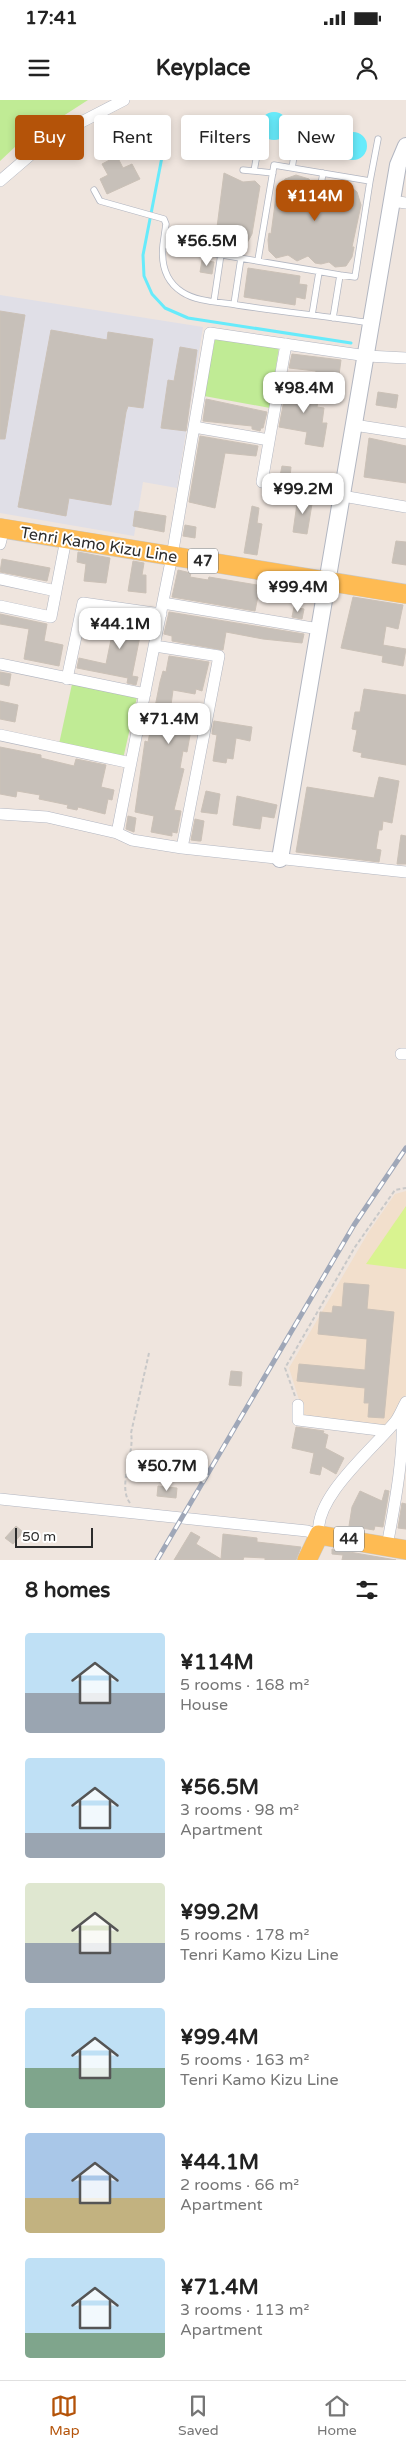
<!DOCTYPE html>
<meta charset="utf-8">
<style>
body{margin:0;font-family:"Varela Round",sans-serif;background:#f2f2f2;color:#222;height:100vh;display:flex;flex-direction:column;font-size:19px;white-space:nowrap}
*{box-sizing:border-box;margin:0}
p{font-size:16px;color:#767676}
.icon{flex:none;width:28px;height:28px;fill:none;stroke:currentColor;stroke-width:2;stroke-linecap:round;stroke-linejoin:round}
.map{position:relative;height:1460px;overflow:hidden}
.sheet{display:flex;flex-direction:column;background:#fff;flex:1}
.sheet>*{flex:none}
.guide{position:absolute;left:15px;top:15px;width:376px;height:45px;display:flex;gap:10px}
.scale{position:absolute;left:15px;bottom:12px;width:78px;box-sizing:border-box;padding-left:5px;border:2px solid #2c2c2c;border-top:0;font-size:14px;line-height:18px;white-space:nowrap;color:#2c2c2c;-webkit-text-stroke:4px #fff;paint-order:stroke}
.price{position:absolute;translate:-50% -42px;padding:0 11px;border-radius:10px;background:#fff;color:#222;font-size:16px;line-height:32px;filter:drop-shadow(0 1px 2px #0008)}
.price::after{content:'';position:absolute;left:50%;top:30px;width:15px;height:11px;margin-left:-8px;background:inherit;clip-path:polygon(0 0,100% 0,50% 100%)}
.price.active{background:#b45309;color:#fff}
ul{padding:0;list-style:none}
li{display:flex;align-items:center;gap:15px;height:125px;padding:0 25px}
li span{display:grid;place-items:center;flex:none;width:140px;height:100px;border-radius:5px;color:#555}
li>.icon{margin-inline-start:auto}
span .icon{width:60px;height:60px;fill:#fffc;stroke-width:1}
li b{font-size:21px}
h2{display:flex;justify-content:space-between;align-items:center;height:60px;padding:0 25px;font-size:21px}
.pill{padding:0 18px;border-radius:5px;background:#fff;box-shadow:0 2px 8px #0003;font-size:18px;line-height:45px}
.pill.active{background:#b45309;color:#fff}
.status{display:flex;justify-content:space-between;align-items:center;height:35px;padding:0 25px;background:#fff;direction:ltr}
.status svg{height:14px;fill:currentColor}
header{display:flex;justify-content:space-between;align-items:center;height:65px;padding:0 25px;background:#fff;font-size:22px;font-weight:700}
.tab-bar{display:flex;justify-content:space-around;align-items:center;height:70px;border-top:1px solid #e0e0e0;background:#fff;font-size:14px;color:#767676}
.tab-bar a{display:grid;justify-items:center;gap:2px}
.tab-bar .active{color:#b45309}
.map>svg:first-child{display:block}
.industrial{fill:#e0dfe7}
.education{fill:#f2dfcc}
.green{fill:#c0eb95}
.pitch{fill:#d9f390}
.water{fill:#67ebfb}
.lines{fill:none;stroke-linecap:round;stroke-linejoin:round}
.stream{stroke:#67ebfb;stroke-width:3}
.building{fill:#c7c0b9;stroke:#cbc1b7}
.lane-casing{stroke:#b2b6c1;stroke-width:7}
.street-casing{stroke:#b2b6c1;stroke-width:12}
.secondary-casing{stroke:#b2b6c1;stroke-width:18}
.primary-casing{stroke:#c8c8c8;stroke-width:20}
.path{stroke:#c8c8c8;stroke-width:2;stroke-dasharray:4 2.5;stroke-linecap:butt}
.lane{stroke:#fff;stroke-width:5.5}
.street{stroke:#fff;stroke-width:11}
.secondary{stroke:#fff;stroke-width:16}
.primary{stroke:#febb53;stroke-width:19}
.rail-casing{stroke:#9fa7b8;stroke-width:5}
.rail{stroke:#fff;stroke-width:3;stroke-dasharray:9;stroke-linecap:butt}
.labels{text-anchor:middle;stroke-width:4;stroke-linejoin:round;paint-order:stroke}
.shield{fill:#fff;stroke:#6b6b6b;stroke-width:1}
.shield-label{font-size:15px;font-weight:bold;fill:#2c2c2c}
.street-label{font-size:16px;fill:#2c2c2c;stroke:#fff}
</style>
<div class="status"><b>17:41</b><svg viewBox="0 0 49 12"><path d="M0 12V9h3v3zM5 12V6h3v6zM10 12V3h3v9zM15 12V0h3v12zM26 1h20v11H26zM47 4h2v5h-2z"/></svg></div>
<header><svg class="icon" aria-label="menu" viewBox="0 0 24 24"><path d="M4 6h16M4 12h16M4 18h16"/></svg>Keyplace<svg class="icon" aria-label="person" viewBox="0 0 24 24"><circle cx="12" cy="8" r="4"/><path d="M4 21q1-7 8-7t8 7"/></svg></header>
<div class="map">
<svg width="406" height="1460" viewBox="0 0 406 1460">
<rect width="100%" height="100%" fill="#efe5de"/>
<path class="industrial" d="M0,195L203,227L177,388L143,382L134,436L0,413Z"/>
<path class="education" d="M406,1091V1295L387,1326L307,1319L300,1312V1303L289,1268L368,1133L395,1094Z"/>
<path class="green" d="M0,0H88L15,47L0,61Z
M215,239L279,247L270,308L204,296Z
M72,584L137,597L123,659L59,644Z"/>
<path class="pitch" d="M406,1106V1169L366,1164Z"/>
<path class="water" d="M260 26a14 14 0 1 1 28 0a14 14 0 1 1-28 0Z
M307 41a14 14 0 1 1 28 0a14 14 0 1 1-28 0Z
M339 46a14 14 0 1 1 28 0a14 14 0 1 1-28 0Z"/>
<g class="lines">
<path class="stream" d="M160,49L162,57L143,155L144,176L152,194L165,208L188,218L351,243"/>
</g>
<path class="building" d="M117,56L123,68L132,64L140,79L107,94L100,79L108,75L102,64Z
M224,73L243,82L255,81L260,86L252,134L247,143L239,148L225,146L216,135Z
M296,75L309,79L319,94L323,93L329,86L337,82L347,84L357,92L361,105L352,147H354L352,157L346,166L335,167L329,162L321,164L315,163L308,156L297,161L288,155L276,158L269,151L268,140L269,133L271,134L277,89L285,79Z
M202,160L214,162L212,174L200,172Z
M248,168L300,176L299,184L307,185L305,199L296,197L295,205L244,197Z
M0,211L25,215L5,339H0Z
M51,230L107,240L108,232L153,239L143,308L128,306L126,312L111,405L69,398L66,416L18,407Z
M180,247L197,250L186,331L161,328L168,280L174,281Z
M292,254L341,260L337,290L314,286L316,271L289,268Z
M287,284L320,290L317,307L324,308L322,323H327L323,347L305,344L307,332L279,327Z
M378,292L398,295L396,308L376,305Z
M206,299L267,312L263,328H261L260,331L252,329V326L203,321Z
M200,336L258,346L256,356L225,353L215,408L189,402Z
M369,338L406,346V383L364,377Z
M282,366L291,367L290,377L280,376Z
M298,396L313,398L307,434L293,432Z
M252,406L259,408L257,423L262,424L257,455L244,453Z
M135,411L166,416L164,432L133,426Z
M185,425L196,427L195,438L183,436Z
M396,441L406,442V465L392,463Z
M78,452L110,458L106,483L84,481L86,464L77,462Z
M2,459L50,468L47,481L0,472Z
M133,461L144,463L142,475H146V493L128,491Z
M178,470L191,473L190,477L208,480L209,477L257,485L256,491H259L255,511L172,497Z
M353,497L403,505L398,529L386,526L383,545L406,549L403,566L382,562L383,556L341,548Z
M294,507L304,509L302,519L292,517Z
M169,512L304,534L302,543L263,539L226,532L223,550L172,541V536L164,534Z
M0,514L47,524L44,541L63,545L59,566L24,559L29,529L0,524Z
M116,515L146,519L145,527L142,526L132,576L138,577L136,585L127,583L128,578L77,568L79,558L106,564Z
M169,556L209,562L202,591L196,589L195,594L173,590L171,605L198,610L196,624H192L187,652L183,651L180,668L184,669L174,710L181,711L177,733L172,732V736L151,732L154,716L135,712L145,641L148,642L160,582L163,571L166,572Z
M0,572L11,574L9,586L0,584Z
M364,589L406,595V665L361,657L362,653L353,651L357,630L352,629L355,612H360Z
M0,601L18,605L15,622L0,619Z
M214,621L252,627L250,641L236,638L233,659L227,658L226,663L213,661L217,635L212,634Z
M0,647L41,655V658L74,666L76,659L106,665L101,687L114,690L112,700L108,699L105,714L78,707L77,710L67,708L68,705L39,699L40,695L17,691L16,697L0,694Z
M379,677L399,681L392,723L383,721L382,730H379L376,749L381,750L379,762L296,752L307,687L374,698Z
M206,691L220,694L217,714L201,712Z
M237,696L277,705L274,718L262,716L260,729L233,725Z
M128,716L136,718L134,732L126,729Z
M195,719L204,721L201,741H199L191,740Z
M401,735L406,736V764H397Z
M344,1183L369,1185L367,1209L394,1212L384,1318L368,1317L369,1303H364L365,1288L297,1281L299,1264L365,1270L367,1239L318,1234L320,1212L332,1213L333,1206L342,1207Z
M231,1271L242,1272L241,1286L229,1285Z
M296,1327L324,1331L323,1333L328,1335L325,1348L344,1358L336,1374L322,1366L320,1375L310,1373L314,1353L292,1348Z
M158,1386L177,1388L176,1398L157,1396Z
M385,1390L389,1391L383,1427L375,1426L374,1430L349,1426L352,1407L360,1391L382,1401Z
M402,1403L406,1404V1429L398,1428Z
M16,1426L23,1432L13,1444L5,1438Z
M191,1432L200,1437L196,1444L221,1459L223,1434L257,1438V1442L301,1447L296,1460H265V1458L244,1457L243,1460H174Z
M332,1449L396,1460H342L343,1455L332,1454Z"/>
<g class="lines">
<defs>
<path id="lane" d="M292,68L299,26
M243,70L273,73
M254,71L258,49
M370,81L378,39
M94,90L100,101L164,119L166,124L163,145
M320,90L323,73
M258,160L274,65L370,81L355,177L340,175
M214,201L221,154
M234,204L241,158
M312,215L319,172
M333,218L340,175L163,145C161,164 165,181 182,192C197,202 220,202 237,205C281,212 326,216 370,223"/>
<path id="street" d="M0,81L42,45L66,30L124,0
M392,101L406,103
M286,244L262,382L406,407
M354,325L406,333
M194,327L269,340
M0,444L4,428
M0,479L56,491
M163,503L319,529
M0,506L51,517L66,439
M155,546L219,556L182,748
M0,564L145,594
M67,579L83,503L161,514
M0,635L131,663
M0,714L47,717L117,733L132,740L182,748L406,772
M117,733L172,456L210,233L367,256L406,258
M401,954H406
M298,1305V1320L387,1331
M0,1399L307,1431L319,1435C313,1398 373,1349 395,1322C399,1317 402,1309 406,1302
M387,1446C394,1409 406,1347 401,1312"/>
<path id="secondary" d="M280,759L398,65L406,46"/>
<path id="primary" d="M0,428L406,494
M307,1460L319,1435L406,1450"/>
</defs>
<use href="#lane" class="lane-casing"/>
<use href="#street" class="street-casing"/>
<use href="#secondary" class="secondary-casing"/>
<use href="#primary" class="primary-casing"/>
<path class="path" d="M295,1296L285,1268L355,1147L395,1090L406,1088
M130,1403C117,1386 135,1353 131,1333L149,1253"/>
<use href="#lane" class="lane"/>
<use href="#street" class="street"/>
<use href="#secondary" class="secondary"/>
<use href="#primary" class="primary"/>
<defs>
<path id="rail" d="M157,1460L354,1125L406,1048"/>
</defs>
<use href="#rail" class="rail-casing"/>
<use href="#rail" class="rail"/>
</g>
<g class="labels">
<g class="shield">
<rect x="188" y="448.5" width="30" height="25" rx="4"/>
<rect x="334" y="1426.5" width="30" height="25" rx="4"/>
</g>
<g class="shield-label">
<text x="203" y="466">47</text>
<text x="349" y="1444">44</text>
</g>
<g class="street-label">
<text transform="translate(99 444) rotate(9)" y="6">Tenri Kamo Kizu Line</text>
</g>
</g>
</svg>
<div class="scale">50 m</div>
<b class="price active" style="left:315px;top:122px">¥114M</b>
<b class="price" style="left:207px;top:167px">¥56.5M</b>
<b class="price" style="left:304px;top:314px">¥98.4M</b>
<b class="price" style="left:303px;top:415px">¥99.2M</b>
<b class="price" style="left:298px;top:513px">¥99.4M</b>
<b class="price" style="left:120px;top:550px">¥44.1M</b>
<b class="price" style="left:169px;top:645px">¥71.4M</b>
<b class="price" style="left:167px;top:1392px">¥50.7M</b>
<div class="guide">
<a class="pill active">Buy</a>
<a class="pill">Rent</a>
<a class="pill">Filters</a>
<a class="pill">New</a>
</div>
</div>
<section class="sheet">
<h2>8 homes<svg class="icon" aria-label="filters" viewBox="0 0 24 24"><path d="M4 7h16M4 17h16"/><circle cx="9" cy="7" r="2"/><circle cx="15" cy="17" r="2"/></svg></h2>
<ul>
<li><span style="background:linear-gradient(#bfe0f5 60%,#9aa5b1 0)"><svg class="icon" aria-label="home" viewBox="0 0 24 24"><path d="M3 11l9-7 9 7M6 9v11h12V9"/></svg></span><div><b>¥114M</b><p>5 rooms · 168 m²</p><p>House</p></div></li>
<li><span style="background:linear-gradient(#bfe0f5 75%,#9aa5b1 0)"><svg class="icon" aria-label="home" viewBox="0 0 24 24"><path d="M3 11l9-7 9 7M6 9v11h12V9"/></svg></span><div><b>¥56.5M</b><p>3 rooms · 98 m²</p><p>Apartment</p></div></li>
<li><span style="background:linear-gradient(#dfe7d0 60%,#9aa5b1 0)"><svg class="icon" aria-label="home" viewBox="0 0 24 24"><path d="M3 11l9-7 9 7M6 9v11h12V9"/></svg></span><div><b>¥99.2M</b><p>5 rooms · 178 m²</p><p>Tenri Kamo Kizu Line</p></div></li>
<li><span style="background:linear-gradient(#bfe0f5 60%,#7fa58c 0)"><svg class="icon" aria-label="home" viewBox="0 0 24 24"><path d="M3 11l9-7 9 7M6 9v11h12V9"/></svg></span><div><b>¥99.4M</b><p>5 rooms · 163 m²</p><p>Tenri Kamo Kizu Line</p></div></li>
<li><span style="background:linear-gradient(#a9c7e8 65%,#c2b280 0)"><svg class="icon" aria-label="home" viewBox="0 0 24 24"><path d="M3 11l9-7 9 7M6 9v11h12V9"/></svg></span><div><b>¥44.1M</b><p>2 rooms · 66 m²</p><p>Apartment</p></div></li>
<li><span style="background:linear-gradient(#bfe0f5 75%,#7fa58c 0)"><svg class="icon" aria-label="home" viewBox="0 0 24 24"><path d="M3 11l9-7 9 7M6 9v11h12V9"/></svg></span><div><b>¥71.4M</b><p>3 rooms · 113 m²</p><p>Apartment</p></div></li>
</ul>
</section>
<nav class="tab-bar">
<a class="active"><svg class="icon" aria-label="map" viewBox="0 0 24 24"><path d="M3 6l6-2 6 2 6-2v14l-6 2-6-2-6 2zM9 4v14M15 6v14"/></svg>Map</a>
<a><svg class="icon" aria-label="saved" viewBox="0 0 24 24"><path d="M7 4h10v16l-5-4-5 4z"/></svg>Saved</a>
<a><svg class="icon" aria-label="home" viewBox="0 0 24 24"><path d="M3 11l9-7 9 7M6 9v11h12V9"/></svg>Home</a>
</nav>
